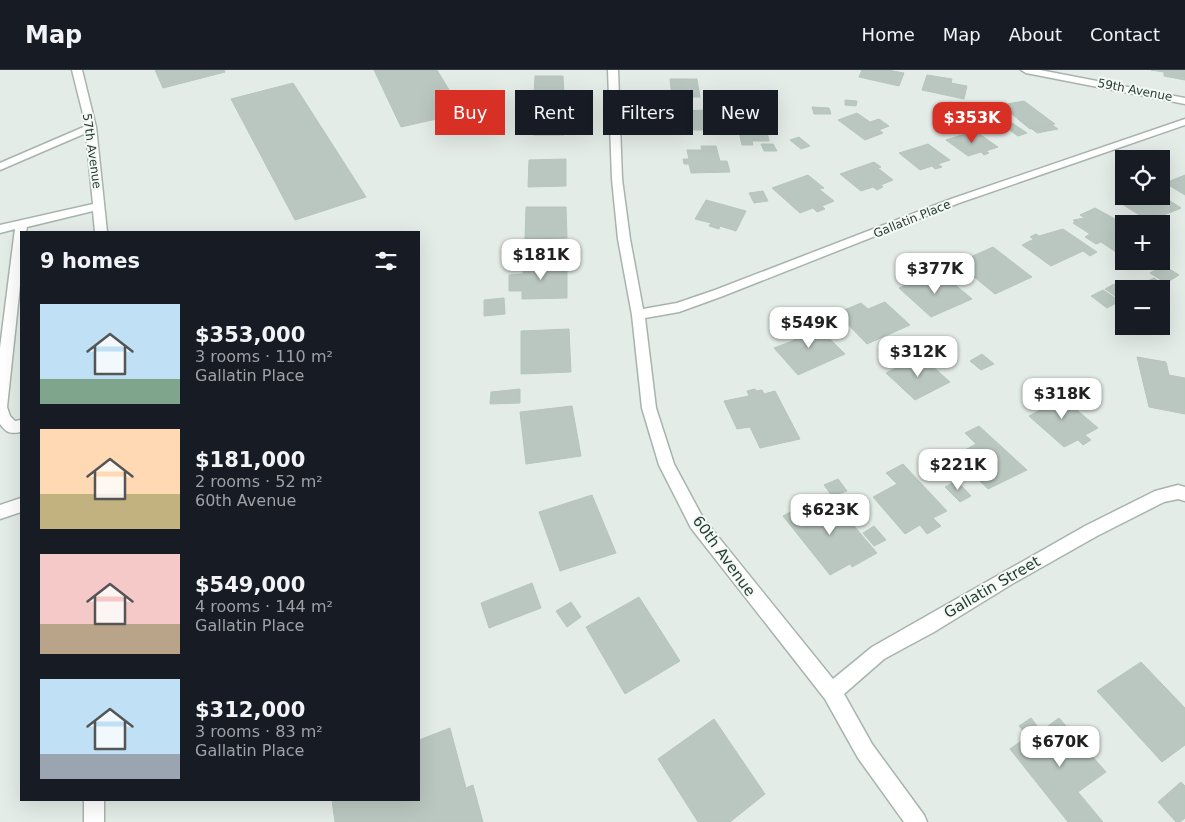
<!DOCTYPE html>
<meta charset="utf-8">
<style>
body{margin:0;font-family:"DejaVu Sans",sans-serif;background:#20242c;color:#f1f3f6;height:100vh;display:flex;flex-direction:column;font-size:19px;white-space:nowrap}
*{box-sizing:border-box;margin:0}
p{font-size:16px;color:#9ea1a6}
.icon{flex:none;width:28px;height:28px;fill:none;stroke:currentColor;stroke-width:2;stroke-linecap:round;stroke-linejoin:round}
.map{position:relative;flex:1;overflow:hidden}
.side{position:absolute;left:20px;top:161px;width:400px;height:570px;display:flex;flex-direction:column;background:#171b24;border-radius:0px;box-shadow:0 5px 20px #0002}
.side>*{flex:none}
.banner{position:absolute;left:435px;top:20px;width:475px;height:45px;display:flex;gap:10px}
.buttons{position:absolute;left:1115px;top:80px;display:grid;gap:10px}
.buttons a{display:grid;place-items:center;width:55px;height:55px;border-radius:0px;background:#171b24;box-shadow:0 5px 20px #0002;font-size:25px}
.price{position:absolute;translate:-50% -42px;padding:0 11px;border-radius:10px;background:#fff;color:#222;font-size:16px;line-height:32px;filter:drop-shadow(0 1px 2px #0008)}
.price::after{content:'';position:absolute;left:50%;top:30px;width:15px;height:11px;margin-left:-8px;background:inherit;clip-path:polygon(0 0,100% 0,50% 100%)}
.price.on{background:#d93025;color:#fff}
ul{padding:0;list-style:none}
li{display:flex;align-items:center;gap:15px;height:125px;padding:0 20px}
li span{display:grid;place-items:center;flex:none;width:140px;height:100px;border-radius:0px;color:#555}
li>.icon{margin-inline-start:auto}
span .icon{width:60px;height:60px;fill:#fffc;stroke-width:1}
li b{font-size:21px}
h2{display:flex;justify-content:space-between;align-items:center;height:60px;padding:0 20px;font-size:21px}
.tag{padding:0 18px;border-radius:0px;background:#171b24;box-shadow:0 5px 20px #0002;font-size:18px;line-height:45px}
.tag.on{background:#d93025;color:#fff}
header{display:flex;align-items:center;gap:30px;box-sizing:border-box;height:70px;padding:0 25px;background:#171b24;border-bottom:1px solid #363941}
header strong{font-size:24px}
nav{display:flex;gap:28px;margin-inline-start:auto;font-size:18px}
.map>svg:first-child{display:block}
.building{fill:#bac7c0;stroke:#b7c6bd}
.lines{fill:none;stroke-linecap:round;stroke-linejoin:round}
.minor-casing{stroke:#a7b4ad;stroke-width:3}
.minor{fill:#fff;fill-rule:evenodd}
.labels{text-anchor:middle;stroke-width:4;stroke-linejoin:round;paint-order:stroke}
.far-street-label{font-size:12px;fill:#253d32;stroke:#f5f9f6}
.street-label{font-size:15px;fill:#253d32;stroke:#f5f9f6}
</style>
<header>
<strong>Map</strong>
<nav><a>Home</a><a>Map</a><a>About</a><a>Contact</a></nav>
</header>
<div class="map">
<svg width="1185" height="752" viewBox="0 0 1185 752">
<rect width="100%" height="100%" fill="#e4ece7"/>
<path class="building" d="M155,0H224L225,2L163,18Z
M374,0H437L463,43L401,57Z
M862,0H888L904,3L899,16L859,7Z
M1151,0H1185V10L1164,6V2Z
M927,5L952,9L951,13L967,16L964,29L922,20Z
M535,6H563L564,26L534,27Z
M670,9H697L700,27H672Z
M293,13L366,127L295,150L231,29Z
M736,23L743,31L736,32L730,24Z
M845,30L857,31L856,36L845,35Z
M1024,31L1055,54L1030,59L1001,35Z
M950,32L969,36L967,44L948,39Z
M812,37L829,38L831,44H814Z
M987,38L992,41L998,40L1005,45L993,50L979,40Z
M709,40L714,60H684L682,52H678V49H681L679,41Z
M564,41V65H533L534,42Z
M857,43L870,52L879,49L889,56L879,60L883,63L865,70L838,50Z
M1006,49L1027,63L1018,66L998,52Z
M1052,55L1058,59L1037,63L1032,59Z
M975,61L998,77L986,81L989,83L984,85L981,82L968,86L946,70Z
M739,62H767L769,71H752L753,75H742Z
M799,67L810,76L801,79L790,70Z
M761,74H773L777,81H764Z
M928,74L950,90L938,94L942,97L935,99L932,96L920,100L899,83Z
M701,76H716L720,91H727L730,102L691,103L689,94H684L683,89H689L687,80H702Z
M566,89V116L528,117L529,90Z
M874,92L881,97L878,98L893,110L881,115L883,117L877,120L873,117L861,121L840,104Z
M808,105L824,118L819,119L834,131L822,136L825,139L817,142L813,138L800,143L772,118Z
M1185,105V125L1165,113Z
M763,121L768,131L754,133L749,123Z
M1161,125L1181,138L1149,151L1119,132L1133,126Z
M706,130L746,141L736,161L720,156L719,159L709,156L711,153L695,149Z
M526,137H566L567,168L525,169Z
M1095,138L1117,150L1121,148L1130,154H1124V163L1117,166L1124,170V182L1119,184L1101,172L1096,174L1085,167L1090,164L1073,153L1075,152L1073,150L1085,148L1080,145Z
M1063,159L1097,182L1090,186L1083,181L1051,196L1022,175L1034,169L1030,167L1036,164L1039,166Z
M509,170H524L523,181H507Z
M993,177L1032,207L995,224L957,193Z
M567,193V228L522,229V221H509V205L523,204L524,194Z
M1163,195L1179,205L1166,213L1150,203Z
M946,207L972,229L931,247L899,218L922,208L929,214Z
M1154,208L1165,216L1152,219L1143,213Z
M1114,214L1124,221V232L1105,219Z
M1103,220L1120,231L1107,238L1091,226Z
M504,228L505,244L484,246V230Z
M885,232L910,255L867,274L837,243L861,233L868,239Z
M814,253L845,284L798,305L774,278L795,270L789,263Z
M569,259L571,302L521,304V261Z
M982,284L994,294L981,300L970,291Z
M921,286L950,312L915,330L886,303Z
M1137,287L1166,292L1169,305L1185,308V344L1149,337Z
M1085,310L1101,321L1094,327L1078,316Z
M1051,318L1098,358L1085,365L1091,370L1083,375L1078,370L1064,377L1029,346L1048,336L1036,325Z
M520,319V333L490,334L491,322Z
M755,319L756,321L762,320L764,324L775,321L800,369L760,378L750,357L737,359L724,331L749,326L747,321Z
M572,336L581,386L526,394L520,342Z
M979,356L1027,400L988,419L954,386L976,374L965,363Z
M903,394L947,441L933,448L941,456L927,464L920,455L905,464L873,427L897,414L886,403Z
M838,409L847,421L832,426L824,415Z
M957,411L971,426L960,432L945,417Z
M592,425L616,483L560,501L539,442Z
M832,430L877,483L852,497L850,494L830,505L783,446L809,432L815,439Z
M874,456L886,470L874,476L863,463Z
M532,513L541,538L489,558L481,533Z
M639,527L680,591L625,624L586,557Z
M571,532L581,547L567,557L556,541Z
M1141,592L1185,638V675L1162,692L1097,621Z
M1031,648L1041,661L1059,648L1106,702L1078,722L1103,752H1068L1010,679L1028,666L1019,656Z
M714,649L765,724L730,752H698L658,689Z
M450,658L466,718L473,715L483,752H335L332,730H419V670Z
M1181,712L1185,716V748L1180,752H1176L1158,732Z"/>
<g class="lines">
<defs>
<path id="minor" d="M72,0H82L96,57L107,162H95L93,141L27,157L26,162H21V206L7,337L10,346L15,351L21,350V362C10,364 7,363 0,354V278L15,159L0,163V155L93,134L86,63L0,100V93L86,56Z
M608,0H618L622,109L630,169L643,239L677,233L715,220L951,129L1185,49V55L959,133L723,226L679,242L645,248L656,338L674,394L703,448L833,609L872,577L1085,456L1155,421L1178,415L1185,417V431L1178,429L1164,432L1097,466L1012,514L934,562L884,589L844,624L872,674L924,745L927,752H904L858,688L825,629L691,458L659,395L642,338L632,245L618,169L612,109Z
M1021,0H1040L1185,28V34L1026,3Z
M21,428V442L0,449V435Z
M84,730H104V752H84Z"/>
</defs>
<use href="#minor" class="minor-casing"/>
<use href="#minor" class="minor"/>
</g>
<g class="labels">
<g class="far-street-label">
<text transform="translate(1135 20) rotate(11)" y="4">59th Avenue</text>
<text transform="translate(92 81) rotate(82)" y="4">57th Avenue</text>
<text transform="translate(912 149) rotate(-22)" y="4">Gallatin Place</text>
</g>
<g class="street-label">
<text transform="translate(724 486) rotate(54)" y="5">60th Avenue</text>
<text transform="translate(992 517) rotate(-30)" y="5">Gallatin Street</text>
</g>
</g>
</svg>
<div class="buttons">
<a><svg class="icon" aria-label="locate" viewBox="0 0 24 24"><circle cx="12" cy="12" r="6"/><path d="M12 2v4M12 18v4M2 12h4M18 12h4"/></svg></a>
<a>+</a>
<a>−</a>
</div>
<b class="price on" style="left:972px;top:74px">$353K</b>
<b class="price" style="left:541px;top:211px">$181K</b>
<b class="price" style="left:935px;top:225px">$377K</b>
<b class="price" style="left:809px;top:279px">$549K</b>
<b class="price" style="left:918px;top:308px">$312K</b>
<b class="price" style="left:1062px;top:350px">$318K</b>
<b class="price" style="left:958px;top:421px">$221K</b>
<b class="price" style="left:830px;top:466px">$623K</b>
<b class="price" style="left:1060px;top:698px">$670K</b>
<div class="banner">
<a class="tag on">Buy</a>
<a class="tag">Rent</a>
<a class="tag">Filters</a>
<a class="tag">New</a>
</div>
<section class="side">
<h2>9 homes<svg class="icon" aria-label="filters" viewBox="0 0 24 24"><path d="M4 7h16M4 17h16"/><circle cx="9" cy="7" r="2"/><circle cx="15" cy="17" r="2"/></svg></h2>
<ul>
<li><span style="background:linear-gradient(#bfe0f5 75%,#7fa58c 0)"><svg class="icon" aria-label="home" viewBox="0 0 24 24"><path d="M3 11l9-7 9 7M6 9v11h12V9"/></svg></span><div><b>$353,000</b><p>3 rooms · 110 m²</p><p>Gallatin Place</p></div></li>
<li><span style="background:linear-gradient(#ffd9b3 65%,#c2b280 0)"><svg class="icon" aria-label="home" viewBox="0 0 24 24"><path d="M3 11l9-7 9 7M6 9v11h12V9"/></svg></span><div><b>$181,000</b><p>2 rooms · 52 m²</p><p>60th Avenue</p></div></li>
<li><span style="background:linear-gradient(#f6c9c9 70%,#b9a48a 0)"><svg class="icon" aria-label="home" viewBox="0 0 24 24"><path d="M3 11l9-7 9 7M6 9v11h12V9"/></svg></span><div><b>$549,000</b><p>4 rooms · 144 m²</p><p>Gallatin Place</p></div></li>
<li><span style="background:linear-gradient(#bfe0f5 75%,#9aa5b1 0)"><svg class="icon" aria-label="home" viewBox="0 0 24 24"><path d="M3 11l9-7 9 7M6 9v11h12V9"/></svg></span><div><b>$312,000</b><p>3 rooms · 83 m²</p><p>Gallatin Place</p></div></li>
</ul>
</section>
</div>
